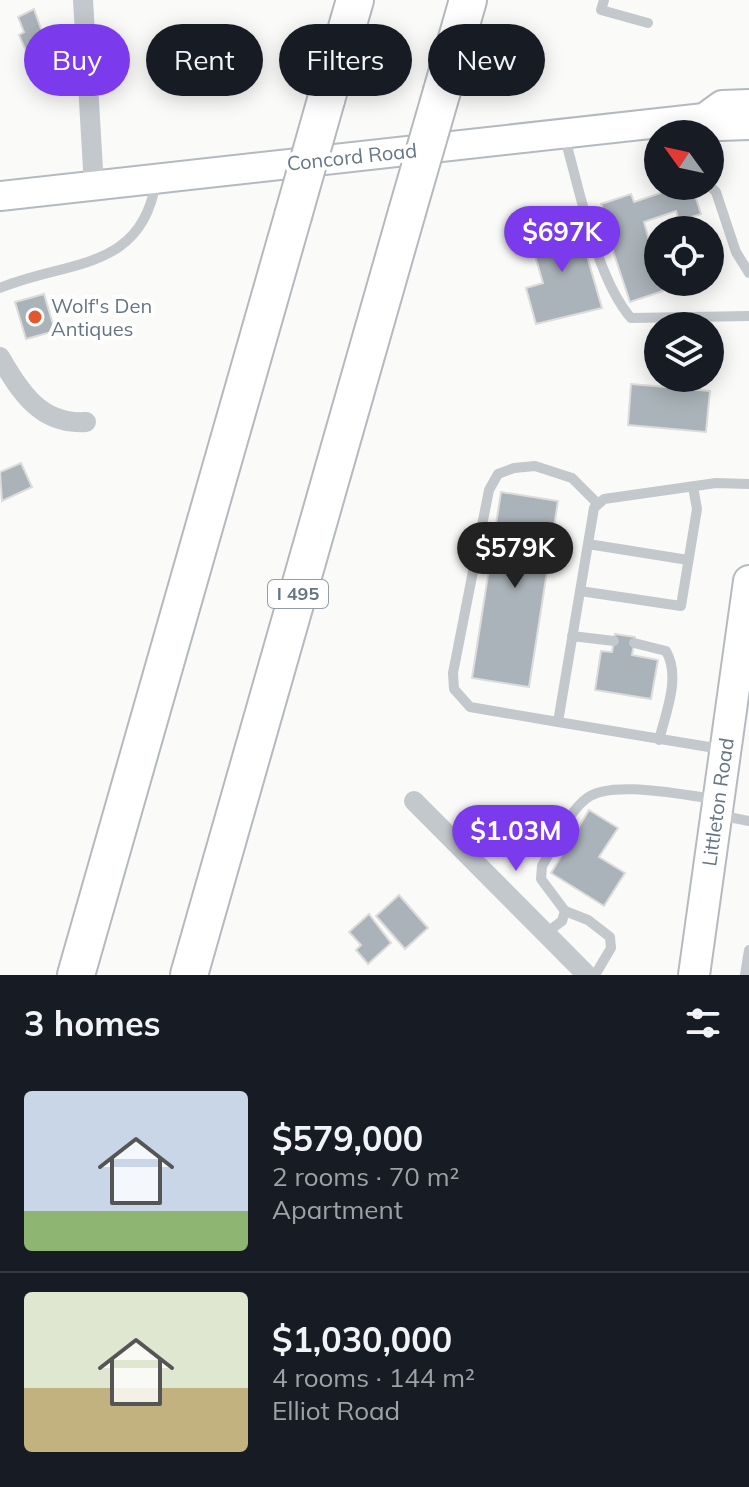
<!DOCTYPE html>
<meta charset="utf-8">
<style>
body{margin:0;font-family:Mulish,sans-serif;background:#20242c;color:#f1f3f6;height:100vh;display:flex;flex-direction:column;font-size:30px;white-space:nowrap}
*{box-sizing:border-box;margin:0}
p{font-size:26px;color:#9ea1a6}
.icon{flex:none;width:44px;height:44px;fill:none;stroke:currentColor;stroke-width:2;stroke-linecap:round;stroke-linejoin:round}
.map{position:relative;height:975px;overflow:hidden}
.side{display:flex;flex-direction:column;background:#171b24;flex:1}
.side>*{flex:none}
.guide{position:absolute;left:24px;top:24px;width:702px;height:72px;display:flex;gap:16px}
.needle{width:52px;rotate:303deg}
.buttons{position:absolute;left:644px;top:120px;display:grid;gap:16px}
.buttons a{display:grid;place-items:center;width:80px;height:80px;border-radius:50%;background:#171b24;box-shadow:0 4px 20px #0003;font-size:40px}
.price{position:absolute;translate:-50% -68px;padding:0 18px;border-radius:28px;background:#7c3aed;color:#fff;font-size:26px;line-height:52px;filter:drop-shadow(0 2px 4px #0008)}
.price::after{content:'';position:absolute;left:50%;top:48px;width:24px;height:18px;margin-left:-12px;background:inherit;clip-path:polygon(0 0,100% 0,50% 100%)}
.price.current{background:#222;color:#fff}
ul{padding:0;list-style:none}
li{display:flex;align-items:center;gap:24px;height:200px;padding:0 24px}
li+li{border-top:2px solid #363941}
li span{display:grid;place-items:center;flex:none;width:224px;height:160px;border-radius:8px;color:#555}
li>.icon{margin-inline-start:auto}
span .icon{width:96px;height:96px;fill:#fffc;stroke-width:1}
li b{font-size:34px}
h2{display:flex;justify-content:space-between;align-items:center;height:96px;padding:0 24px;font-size:34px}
.pill{padding:0 28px;border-radius:36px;background:#171b24;box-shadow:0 4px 20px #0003;font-size:28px;line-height:72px}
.pill.current{background:#7c3aed;color:#fff}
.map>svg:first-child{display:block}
.building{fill:#aab3b9;stroke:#dcdcda;stroke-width:2}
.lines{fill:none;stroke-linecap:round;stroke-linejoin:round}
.secondary-casing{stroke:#b3babf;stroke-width:32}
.primary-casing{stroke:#b5babe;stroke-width:34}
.motorway-casing{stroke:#b4b9bd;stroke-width:40}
.service{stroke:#c3c8cc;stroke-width:10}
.minor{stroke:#c3c8cc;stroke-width:20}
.secondary{stroke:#fff;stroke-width:28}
.primary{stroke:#fff;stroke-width:30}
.motorway{stroke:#fff;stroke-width:36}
.motorway-bridge-casing{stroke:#b4b9bd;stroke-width:40;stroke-linecap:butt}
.motorway-bridge{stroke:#fff;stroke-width:36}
.poi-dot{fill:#e4572e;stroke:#fff;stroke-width:3}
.labels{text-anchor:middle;stroke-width:8;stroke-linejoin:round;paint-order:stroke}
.shield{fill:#fff;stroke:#939fa8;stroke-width:2}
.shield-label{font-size:18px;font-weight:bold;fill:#657683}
.street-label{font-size:20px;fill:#657683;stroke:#fff}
.poi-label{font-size:20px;fill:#657683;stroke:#fff;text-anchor:start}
</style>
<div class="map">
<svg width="749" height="975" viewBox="0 0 749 975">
<rect width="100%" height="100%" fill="#fafaf8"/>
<path class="building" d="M34,9L48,49L29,58L19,35L24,32L18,17Z
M681,186H692L701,214L679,221L676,211L644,222L663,291L630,302L601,215L604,214L601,204L631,194L634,202Z
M576,218L602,308L536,324L526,288L543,283L529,235Z
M44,294L55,331L26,339L15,302Z
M631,384L710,391L706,432L628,425Z
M21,463L32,487L2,501L0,472Z
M501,492L558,501L529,687L472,678Z
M615,634L635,637L632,655L658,660L651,699L595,690L601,651L612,652Z
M589,810L618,828L599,857L625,873L604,906L551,873Z
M399,895L428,928L405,949L376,916Z
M369,914L391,943L368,964L356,950L361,945L349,932Z"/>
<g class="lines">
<defs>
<path id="secondary" d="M704,118L720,126L749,125
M0,196L704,118L722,105L749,104"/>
<path id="primary" d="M694,975L749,581"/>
<path id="motorway" d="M442,91L468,0
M326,100L355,0
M76,975L293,216
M189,975L407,212"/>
</defs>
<use href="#secondary" class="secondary-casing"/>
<use href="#primary" class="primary-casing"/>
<use href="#motorway" class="motorway-casing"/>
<path class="service" d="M604,0L601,10L648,23
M564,135C579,187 596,278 631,318L749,316
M710,186L716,192L736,252L749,273
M0,288C67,260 142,272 156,181
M588,544L688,560
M580,591L681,606L697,509L693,487
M572,636L614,641
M634,643L666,651C681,677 666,712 659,740
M558,722L470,707L454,689L453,673L489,490L498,474L514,468L535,466L572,478L598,504
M721,749L558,722L594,508L604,499L716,483L749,484
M719,815L749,821
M565,911L588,920L610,937L611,948L595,975
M546,933L562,921L565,911L541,879L542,866C555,845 567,813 587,798C612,779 686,796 717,799
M745,975L749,950"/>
<path class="minor" d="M83,0L94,186
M0,357C21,393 41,425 86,422
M414,801L587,975"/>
<use href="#secondary" class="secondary"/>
<use href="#primary" class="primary"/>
<use href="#motorway" class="motorway"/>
<defs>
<path id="motorway-bridge" d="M407,212L442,91
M293,216L326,100"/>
</defs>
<use href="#motorway-bridge" class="motorway-bridge-casing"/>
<use href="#motorway-bridge" class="motorway-bridge"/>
</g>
<circle class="poi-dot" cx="35" cy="317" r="8"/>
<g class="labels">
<rect class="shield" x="268" y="580" width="60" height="28" rx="6"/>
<g class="shield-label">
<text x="298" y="600">I 495</text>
</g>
<g class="street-label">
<text transform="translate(352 157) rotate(-6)" y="7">Concord Road</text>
<text transform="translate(718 802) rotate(-82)" y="7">Littleton Road</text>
</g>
<g class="poi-label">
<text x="51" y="313">Wolf's Den<tspan x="51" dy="23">Antiques</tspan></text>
</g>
</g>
</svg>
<div class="buttons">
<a><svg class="needle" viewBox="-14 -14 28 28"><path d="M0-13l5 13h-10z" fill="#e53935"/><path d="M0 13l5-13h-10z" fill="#9ea1a6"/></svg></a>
<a><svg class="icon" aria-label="locate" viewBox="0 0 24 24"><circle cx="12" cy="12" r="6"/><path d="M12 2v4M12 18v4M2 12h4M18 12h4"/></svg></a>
<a><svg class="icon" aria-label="layers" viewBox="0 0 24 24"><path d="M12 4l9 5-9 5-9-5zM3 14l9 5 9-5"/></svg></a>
</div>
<b class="price" style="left:562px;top:274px">$697K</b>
<b class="price current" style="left:515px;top:590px">$579K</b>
<b class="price" style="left:516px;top:873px">$1.03M</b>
<div class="guide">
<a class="pill current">Buy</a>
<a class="pill">Rent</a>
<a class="pill">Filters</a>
<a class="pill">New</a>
</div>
</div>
<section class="side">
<h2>3 homes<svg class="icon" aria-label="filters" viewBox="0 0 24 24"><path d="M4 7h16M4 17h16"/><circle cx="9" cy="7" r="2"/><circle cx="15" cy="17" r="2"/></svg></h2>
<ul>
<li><span style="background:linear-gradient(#c9d6e8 75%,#8fb573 0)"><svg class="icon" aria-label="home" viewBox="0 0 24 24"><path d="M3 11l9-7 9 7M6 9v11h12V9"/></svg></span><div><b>$579,000</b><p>2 rooms · 70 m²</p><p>Apartment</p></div></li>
<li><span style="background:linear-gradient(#dfe7d0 60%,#c2b280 0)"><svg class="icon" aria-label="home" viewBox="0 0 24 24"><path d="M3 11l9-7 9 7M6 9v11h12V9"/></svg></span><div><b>$1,030,000</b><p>4 rooms · 144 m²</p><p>Elliot Road</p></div></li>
</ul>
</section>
